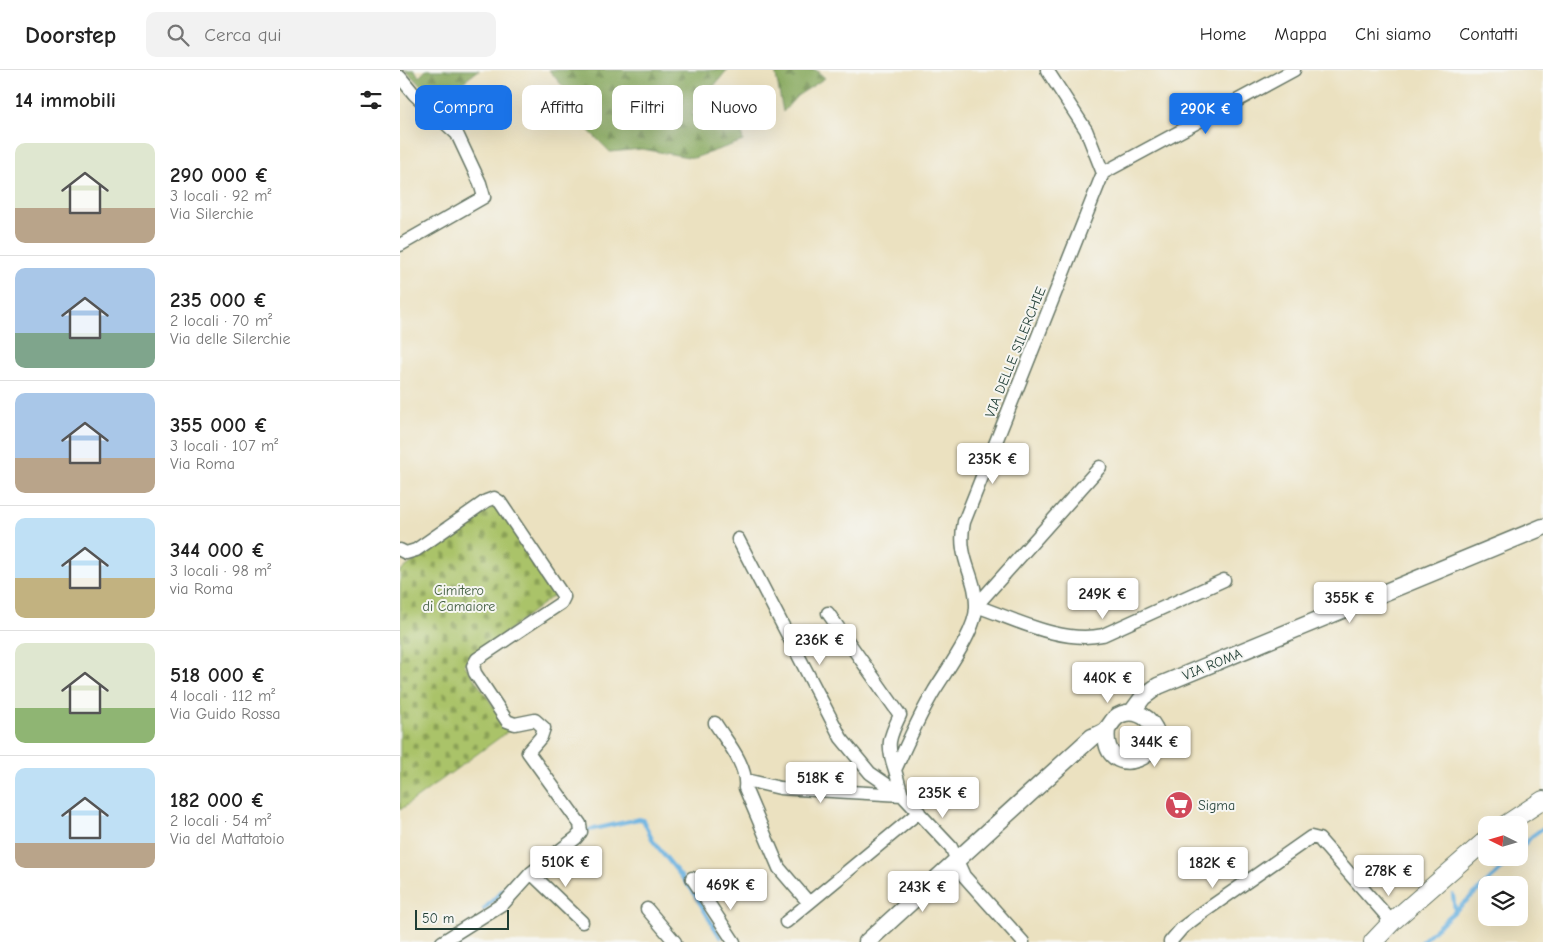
<!DOCTYPE html>
<html lang="it">
<meta charset="utf-8">
<style>
body{margin:0;font-family:"Comic Neue",sans-serif;background:#f2f2f2;color:#222;height:100vh;display:flex;flex-direction:column;font-size:19px;white-space:nowrap}
*{box-sizing:border-box;margin:0}
p{font-size:16px;color:#767676}
.icon{flex:none;width:28px;height:28px;fill:none;stroke:currentColor;stroke-width:2;stroke-linecap:round;stroke-linejoin:round}
.map{position:relative;flex:1;overflow:hidden}
.panel{display:flex;flex-direction:column;background:#fff;width:400px}
.panel>*{flex:none}
.top-card{position:absolute;left:15px;top:15px;width:475px;height:45px;display:flex;gap:10px}
.needle{width:32px;rotate:275deg}
.tools{position:absolute;left:1078px;top:746px;display:grid;gap:10px}
.tools a{display:grid;place-items:center;width:50px;height:50px;border-radius:10px;background:#fff;box-shadow:0 5px 20px #0002;font-size:25px}
.scale{position:absolute;left:15px;bottom:12px;width:94px;box-sizing:border-box;padding-left:5px;border:2px solid #1f3d34;border-top:0;font-size:14px;line-height:18px;white-space:nowrap;color:#1f3d34;-webkit-text-stroke:4px #f6f6f2;paint-order:stroke}
.price{position:absolute;translate:-50% -42px;padding:0 11px;border-radius:5px;background:#fff;color:#222;font-size:16px;line-height:32px;filter:drop-shadow(0 1px 2px #0008)}
.price::after{content:'';position:absolute;left:50%;top:30px;width:15px;height:11px;margin-left:-8px;background:inherit;clip-path:polygon(0 0,100% 0,50% 100%)}
.price.on{background:#1a73e8;color:#fff}
ul{padding:0;list-style:none}
li{display:flex;align-items:center;gap:15px;height:125px;padding:0 15px}
li+li{border-top:1px solid #e0e0e0}
li span{display:grid;place-items:center;flex:none;width:140px;height:100px;border-radius:10px;color:#555}
li>.icon{margin-inline-start:auto}
span .icon{width:60px;height:60px;fill:#fffc;stroke-width:1}
li b{font-size:21px}
h2{display:flex;justify-content:space-between;align-items:center;height:60px;padding:0 15px;font-size:21px}
.pill{padding:0 18px;border-radius:10px;background:#fff;box-shadow:0 5px 20px #0002;font-size:18px;line-height:45px}
.pill.on{background:#1a73e8;color:#fff}
header{display:flex;align-items:center;gap:30px;box-sizing:border-box;height:70px;padding:0 25px;background:#fff;border-bottom:1px solid #e0e0e0}
header strong{font-size:24px}
nav{display:flex;gap:28px;margin-inline-start:auto;font-size:18px}
.search{width:350px;height:45px;background:#f2f2f2;display:flex;align-items:center;gap:12px;box-sizing:border-box;padding:0 18px;border-radius:10px;color:#767676;font-size:19px}
main{display:flex;flex:1;min-height:0}
.map>svg:first-child{display:block}
.forest{fill:url(#forest-firs);stroke:#537348}
.cemetery{fill:url(#cemetery-stones);stroke:#64804e}
.lines{fill:none;stroke-linecap:round;stroke-linejoin:round}
.stream{stroke:#68b1e0;stroke-width:4}
.minor-casing{stroke:#667665;stroke-width:15}
.tertiary-casing{stroke:#667665;stroke-width:19}
.secondary-casing{stroke:#667665;stroke-width:20}
.minor{stroke:#fff;stroke-width:12}
.tertiary{stroke:#fff;stroke-width:16}
.secondary{stroke:#fff;stroke-width:18}
.labels{text-anchor:middle;stroke-width:4;stroke-linejoin:round;paint-order:stroke}
.street-label{font-size:14px;fill:#1f3d34;stroke:#f6f6f2}
.park-label{font-size:14px;fill:#425e41;stroke:#f6f6f2}
.poi-label{font-size:14px;fill:#1f3d34;stroke:#f6f6f2;text-anchor:start}
</style>
<header>
<strong>Doorstep</strong>
<div class="search"><svg class="icon" aria-label="search" viewBox="0 0 24 24"><circle cx="10" cy="10" r="6"/><path d="M15 15l6 6"/></svg>Cerca qui</div>
<nav><a>Home</a><a>Mappa</a><a>Chi siamo</a><a>Contatti</a></nav>
</header>
<main>
<section class="panel">
<h2>14 immobili<svg class="icon" aria-label="filters" viewBox="0 0 24 24"><path d="M4 7h16M4 17h16"/><circle cx="9" cy="7" r="2"/><circle cx="15" cy="17" r="2"/></svg></h2>
<ul>
<li><span style="background:linear-gradient(#dfe7d0 65%,#b9a48a 0)"><svg class="icon" aria-label="home" viewBox="0 0 24 24"><path d="M3 11l9-7 9 7M6 9v11h12V9"/></svg></span><div><b>290 000 €</b><p>3 locali · 92 m²</p><p>Via Silerchie</p></div></li>
<li><span style="background:linear-gradient(#a9c7e8 65%,#7fa58c 0)"><svg class="icon" aria-label="home" viewBox="0 0 24 24"><path d="M3 11l9-7 9 7M6 9v11h12V9"/></svg></span><div><b>235 000 €</b><p>2 locali · 70 m²</p><p>Via delle Silerchie</p></div></li>
<li><span style="background:linear-gradient(#a9c7e8 65%,#b9a48a 0)"><svg class="icon" aria-label="home" viewBox="0 0 24 24"><path d="M3 11l9-7 9 7M6 9v11h12V9"/></svg></span><div><b>355 000 €</b><p>3 locali · 107 m²</p><p>Via Roma</p></div></li>
<li><span style="background:linear-gradient(#bfe0f5 60%,#c2b280 0)"><svg class="icon" aria-label="home" viewBox="0 0 24 24"><path d="M3 11l9-7 9 7M6 9v11h12V9"/></svg></span><div><b>344 000 €</b><p>3 locali · 98 m²</p><p>via Roma</p></div></li>
<li><span style="background:linear-gradient(#dfe7d0 65%,#8fb573 0)"><svg class="icon" aria-label="home" viewBox="0 0 24 24"><path d="M3 11l9-7 9 7M6 9v11h12V9"/></svg></span><div><b>518 000 €</b><p>4 locali · 112 m²</p><p>Via Guido Rossa</p></div></li>
<li><span style="background:linear-gradient(#bfe0f5 75%,#b9a48a 0)"><svg class="icon" aria-label="home" viewBox="0 0 24 24"><path d="M3 11l9-7 9 7M6 9v11h12V9"/></svg></span><div><b>182 000 €</b><p>2 locali · 54 m²</p><p>Via del Mattatoio</p></div></li>
</ul>
</section>
<div class="map">
<svg width="1143" height="872" viewBox="0 0 1143 872">
<defs>
<pattern id="forest-firs" width="22" height="20" patternUnits="userSpaceOnUse" patternTransform="scale(1.25)"><rect width="22" height="20" fill="#87a95d"/><path d="M5 1l3.5 6h-7zM16 11l3.5 6h-7z" fill="#6e8b4e"/></pattern>
<pattern id="cemetery-stones" width="16" height="16" patternUnits="userSpaceOnUse" patternTransform="scale(1.25)"><rect width="16" height="16" fill="#aac369"/><path d="M2 7V4a2 2 0 0 1 4 0v3zM10 15v-3a2 2 0 0 1 4 0v3z" fill="#8aa057"/></pattern>
</defs>
<rect width="100%" height="100%" fill="#f6f6f2"/>
<filter id="ink" filterUnits="userSpaceOnUse"><feTurbulence type="fractalNoise" baseFrequency=".02" numOctaves="2"/><feDisplacementMap in="SourceGraphic" scale="10" xChannelSelector="R" yChannelSelector="G"/><feConvolveMatrix kernelMatrix="1 2 1 2 8 2 1 2 1" color-interpolation-filters="sRGB"/></filter>
<filter id="wash" filterUnits="userSpaceOnUse"><feTurbulence type="fractalNoise" baseFrequency=".0096" numOctaves="4" result="noise"/><feDisplacementMap in="SourceGraphic" scale="20" xChannelSelector="R" yChannelSelector="G"/><feGaussianBlur stdDeviation="1.12" result="paint"/><feColorMatrix in="noise" values="0 0 0 0 0 0 0 0 0 0 0 0 0 0 0 0 0 1.4 0 .05"/><feComposite in="paint" operator="in"/></filter>
<g filter="url(#wash)">
<rect width="100%" height="100%" fill="#ebe1c0"/>
<path class="forest" d="M5,0H15L19,7L26,0H79L62,13L29,23Z
M149,0H327L292,43L307,60L341,56L343,71L294,88L242,79L210,82L188,60L182,39Z
M375,0H416L425,8L397,26L383,42Z"/>
<path class="cemetery" d="M97,434L157,523L64,594L110,660L0,740V501Z"/>
<g class="lines">
<path class="stream" d="M189,760L239,749L243,750L253,771L292,820L320,867
M1119,781L1132,766L1143,758
M1053,825L1055,841
M84,839L123,800
M1021,872L1114,788"/>
</g>
</g>
<g filter="url(#ink)">
<g class="lines">
<defs>
<path id="minor" d="M647,0L686,60L703,103
M0,7L14,24L57,64L80,113L84,127L0,175
M703,103L894,0
M700,397L576,536C615,549 661,574 703,565L824,510
M338,469L441,668L470,703L502,725
M0,480L6,483L16,480L86,431L94,428L100,432L164,527L161,533L77,589L73,596L75,603L107,651L115,654L135,650L144,658L141,667L128,682L180,754L181,762L176,768L131,803L104,833L42,872
M428,543L500,645C489,668 486,674 495,700
M315,653C326,671 348,695 345,718L379,798L409,833
M346,710L380,718L502,725
M131,803L182,852
M292,808L334,872
M247,839L275,872
M386,852L519,742
M623,872L564,806L551,777L502,725L495,700C507,674 519,646 534,621C546,601 576,561 576,537C577,505 556,489 564,452L703,103
M770,872L782,858L802,843L911,767L919,769L992,852"/>
<path id="tertiary" d="M732,642L743,627L758,616L1143,457
M467,872L692,667C697,665 703,663 706,660C712,654 713,647 722,644C731,641 740,643 747,649C783,682 700,718 707,659"/>
<path id="secondary" d="M1105,755L1143,730
M973,872L992,852L1086,770"/>
</defs>
<use href="#minor" class="minor-casing"/>
<use href="#tertiary" class="tertiary-casing"/>
<use href="#secondary" class="secondary-casing"/>
<use href="#minor" class="minor"/>
<use href="#tertiary" class="tertiary"/>
<use href="#secondary" class="secondary"/>
</g>
</g>
<defs>
<symbol id="supermarket-disc" viewBox="-11 -11 22 22"><circle r="9.5" fill="#d1495b" stroke="#f6f6f2"/><path d="M-6-5.5h2.5l.6 2H6L4.5 2H-2.5L-4.4-4H-6ZM-1.5 3.2a1.3 1.3 0 1 0 .1 0ZM3 3.2a1.3 1.3 0 1 0 .1 0Z" fill="#fff"/></symbol>
</defs>
<g fill-rule="evenodd">
<use href="#supermarket-disc" x="763" y="719" width="32" height="32"/>
</g>
<g class="labels">
<g class="street-label">
<text transform="translate(615 282) rotate(-68)" y="5">VIA DELLE SILERCHIE</text>
<text transform="translate(812 594) rotate(-22)" y="5">VIA ROMA</text>
</g>
<g class="park-label">
<text x="59" y="525">Cimitero<tspan x="59" dy="16">di Camaiore</tspan></text>
</g>
<g class="poi-label">
<text x="798" y="740">Sigma</text>
</g>
</g>
</svg>
<div class="tools">
<a><svg class="needle" viewBox="-14 -14 28 28"><path d="M0-13l5 13h-10z" fill="#e53935"/><path d="M0 13l5-13h-10z" fill="#767676"/></svg></a>
<a><svg class="icon" aria-label="layers" viewBox="0 0 24 24"><path d="M12 4l9 5-9 5-9-5zM3 14l9 5 9-5"/></svg></a>
</div>
<div class="scale">50 m</div>
<b class="price on" style="left:806px;top:65px">290K €</b>
<b class="price" style="left:593px;top:415px">235K €</b>
<b class="price" style="left:703px;top:550px">249K €</b>
<b class="price" style="left:950px;top:554px">355K €</b>
<b class="price" style="left:420px;top:596px">236K €</b>
<b class="price" style="left:708px;top:634px">440K €</b>
<b class="price" style="left:755px;top:698px">344K €</b>
<b class="price" style="left:421px;top:734px">518K €</b>
<b class="price" style="left:543px;top:749px">235K €</b>
<b class="price" style="left:166px;top:818px">510K €</b>
<b class="price" style="left:813px;top:819px">182K €</b>
<b class="price" style="left:989px;top:827px">278K €</b>
<b class="price" style="left:331px;top:841px">469K €</b>
<b class="price" style="left:523px;top:843px">243K €</b>
<div class="top-card">
<a class="pill on">Compra</a>
<a class="pill">Affitta</a>
<a class="pill">Filtri</a>
<a class="pill">Nuovo</a>
</div>
</div>
</main>
